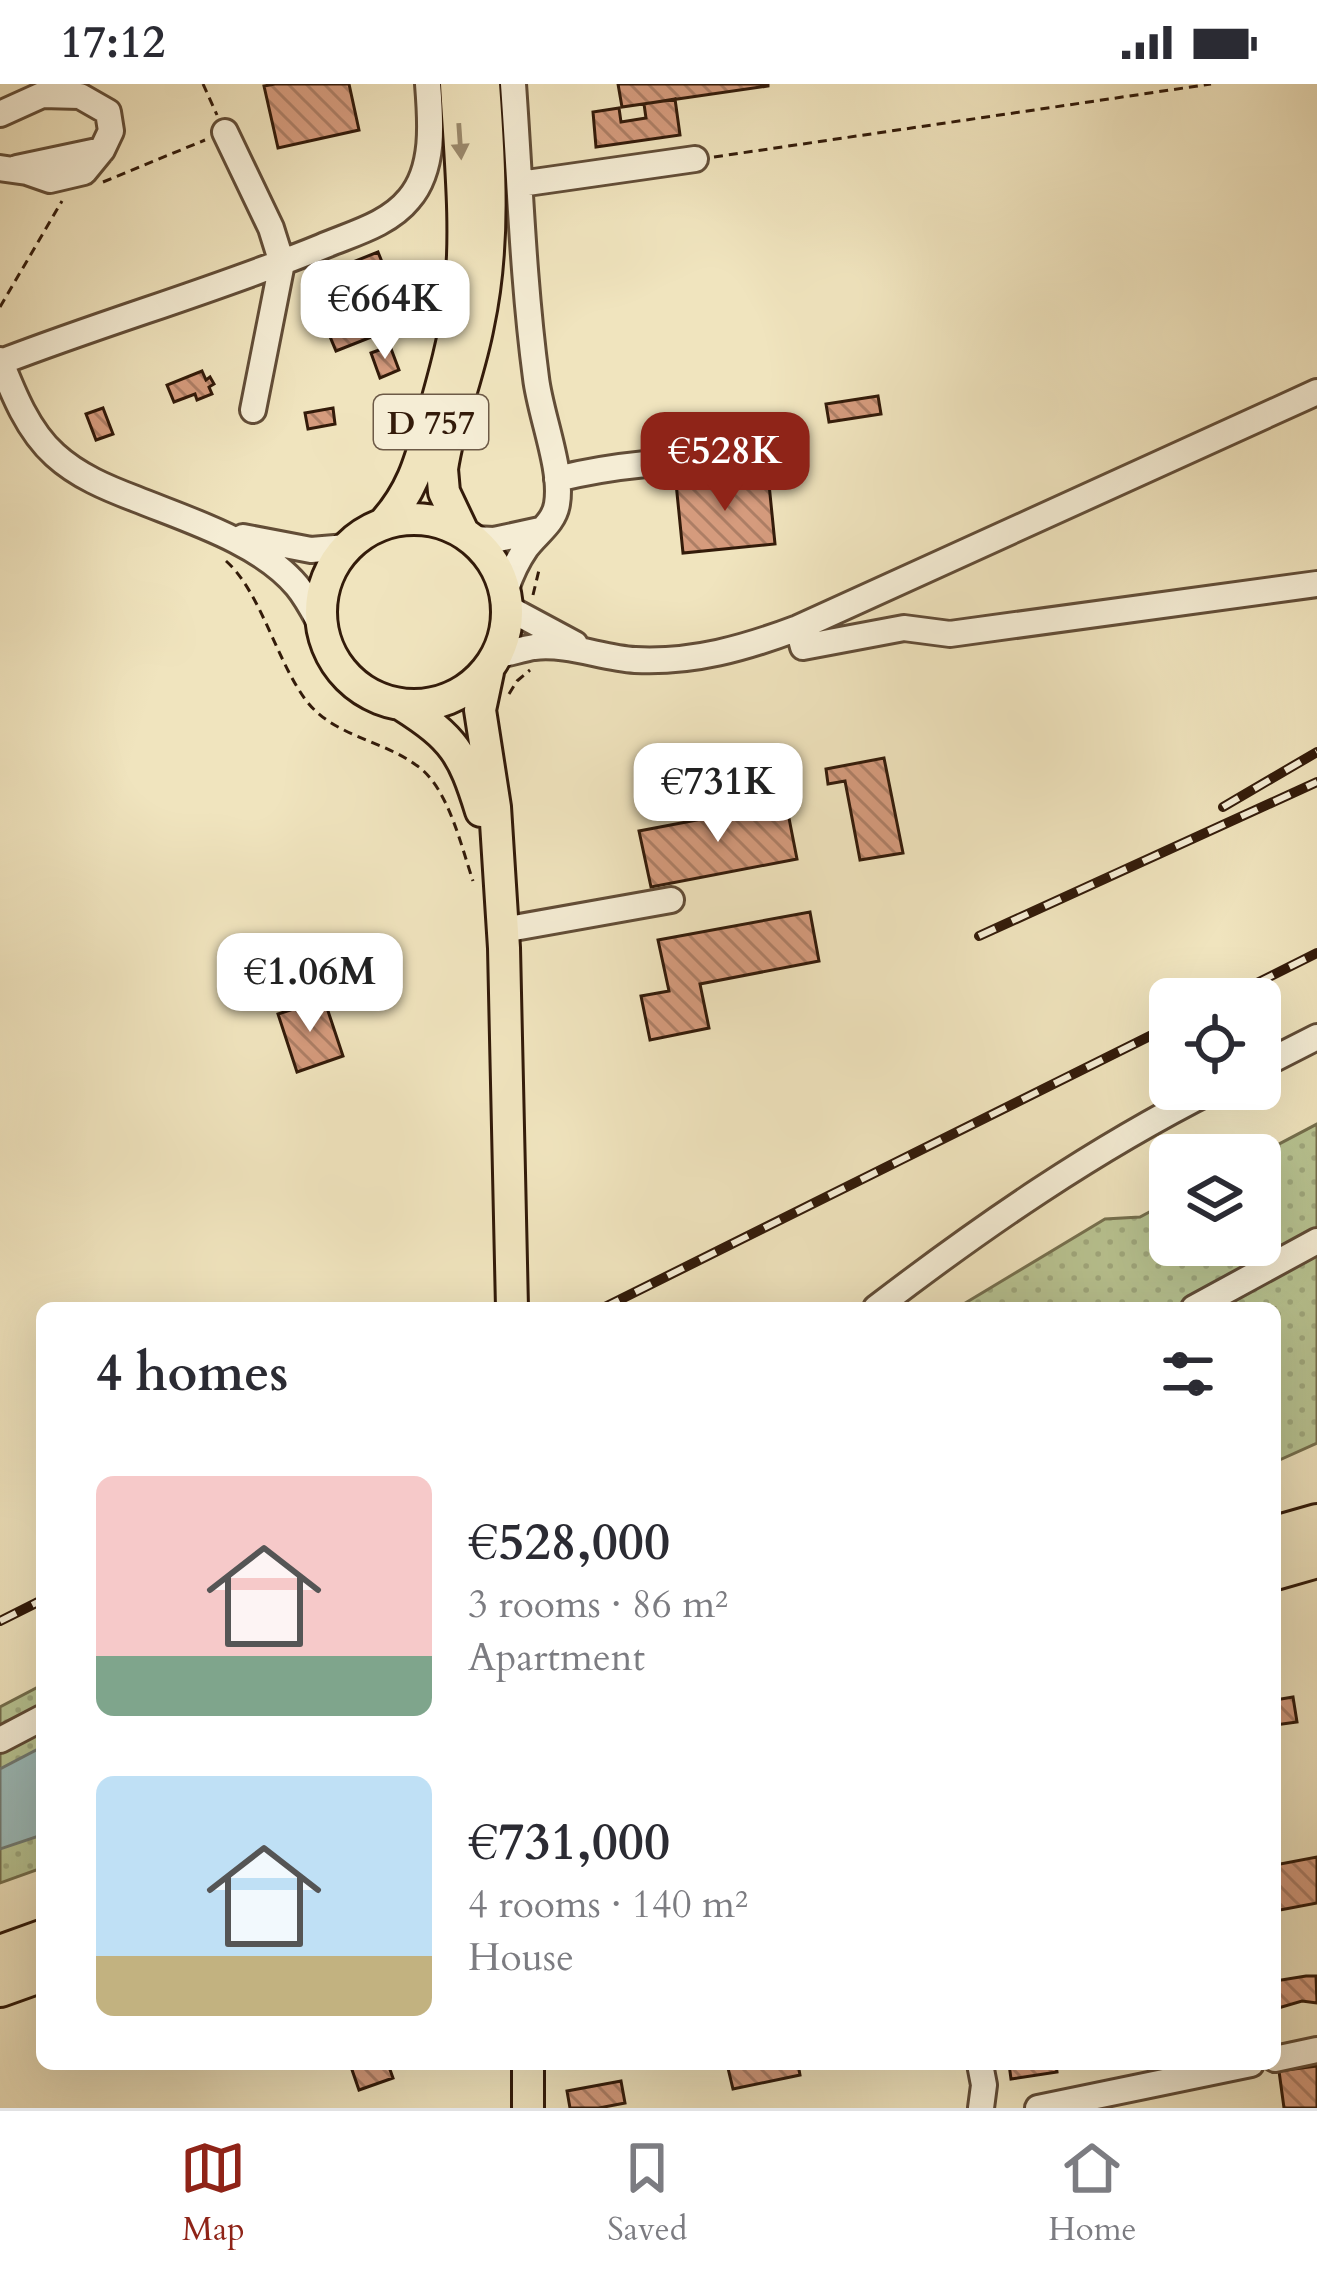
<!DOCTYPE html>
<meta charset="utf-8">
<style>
body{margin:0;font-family:Cardo,serif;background:#f7f7f7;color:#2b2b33;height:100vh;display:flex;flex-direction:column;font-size:45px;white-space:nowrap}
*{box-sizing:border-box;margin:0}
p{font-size:39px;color:#7c7c81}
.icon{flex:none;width:66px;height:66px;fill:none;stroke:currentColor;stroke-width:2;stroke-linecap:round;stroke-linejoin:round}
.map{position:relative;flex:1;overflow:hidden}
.details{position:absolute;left:36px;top:1218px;width:1245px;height:768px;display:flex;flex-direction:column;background:#fff;border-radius:18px;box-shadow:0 12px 48px #0002}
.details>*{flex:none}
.fabs{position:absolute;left:1149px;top:894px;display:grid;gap:24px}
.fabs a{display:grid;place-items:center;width:132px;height:132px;border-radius:18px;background:#fff;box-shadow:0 12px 48px #0002;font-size:60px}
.price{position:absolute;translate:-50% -102px;padding:0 27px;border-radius:24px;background:#fff;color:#222;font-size:39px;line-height:78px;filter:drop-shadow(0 3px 6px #0008)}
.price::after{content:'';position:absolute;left:50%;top:72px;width:36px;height:27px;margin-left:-18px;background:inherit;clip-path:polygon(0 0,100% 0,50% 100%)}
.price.active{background:#8f2418;color:#fff}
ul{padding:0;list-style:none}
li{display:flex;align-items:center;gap:36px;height:300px;padding:0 60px}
li span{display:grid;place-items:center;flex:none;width:336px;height:240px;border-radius:18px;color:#555}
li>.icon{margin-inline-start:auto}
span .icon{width:144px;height:144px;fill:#fffc;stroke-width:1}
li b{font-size:51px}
h2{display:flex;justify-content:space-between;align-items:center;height:144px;padding:0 60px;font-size:51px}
.status{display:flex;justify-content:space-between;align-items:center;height:84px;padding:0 60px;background:#fff;direction:ltr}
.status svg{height:33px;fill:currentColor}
.menu{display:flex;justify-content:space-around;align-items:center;height:168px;border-top:3px solid #e1e1e2;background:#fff;font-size:33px;color:#7c7c81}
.menu a{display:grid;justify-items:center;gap:6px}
.menu .active{color:#8f2418}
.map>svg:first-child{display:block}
.grass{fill:url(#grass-dots);stroke:#76704e;stroke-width:3}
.water{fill:#9dbcba;stroke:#737c74;stroke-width:3}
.building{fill:url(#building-back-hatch);stroke:#331b0a;stroke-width:3}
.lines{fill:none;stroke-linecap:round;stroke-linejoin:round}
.minor-casing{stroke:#624d37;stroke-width:30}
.major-casing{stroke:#331b0a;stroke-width:36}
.highway-casing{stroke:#331b0a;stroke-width:42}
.path{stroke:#331b0a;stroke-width:3;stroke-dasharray:9 6;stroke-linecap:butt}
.minor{stroke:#f5edd5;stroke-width:24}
.major{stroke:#f0e4be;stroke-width:30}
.highway{stroke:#f0e4be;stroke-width:36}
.rail-casing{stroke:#331b0a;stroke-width:10}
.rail{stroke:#f5edd5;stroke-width:6;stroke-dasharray:18;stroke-linecap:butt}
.oneway{fill:#9b8a6d}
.labels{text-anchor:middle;stroke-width:10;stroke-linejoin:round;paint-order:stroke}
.shield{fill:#f5edd5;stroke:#6d5a47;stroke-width:3}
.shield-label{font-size:33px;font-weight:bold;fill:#331b0a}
</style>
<div class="status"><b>17:12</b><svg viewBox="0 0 49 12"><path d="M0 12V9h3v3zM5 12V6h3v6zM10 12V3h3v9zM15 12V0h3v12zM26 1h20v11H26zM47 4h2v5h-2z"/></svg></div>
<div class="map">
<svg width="1317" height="2024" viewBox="0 0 1317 2024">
<defs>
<pattern id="grass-dots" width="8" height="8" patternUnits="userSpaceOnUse" patternTransform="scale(3)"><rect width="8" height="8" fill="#b9c492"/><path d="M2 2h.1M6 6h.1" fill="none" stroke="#a0a87d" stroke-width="1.8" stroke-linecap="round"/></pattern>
<pattern id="building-back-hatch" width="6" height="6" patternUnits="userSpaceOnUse" patternTransform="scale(3)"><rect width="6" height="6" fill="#d59b7d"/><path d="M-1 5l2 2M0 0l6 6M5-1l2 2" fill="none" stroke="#ad7e65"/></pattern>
</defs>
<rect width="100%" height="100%" fill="#f0e4be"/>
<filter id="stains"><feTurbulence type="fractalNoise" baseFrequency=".00167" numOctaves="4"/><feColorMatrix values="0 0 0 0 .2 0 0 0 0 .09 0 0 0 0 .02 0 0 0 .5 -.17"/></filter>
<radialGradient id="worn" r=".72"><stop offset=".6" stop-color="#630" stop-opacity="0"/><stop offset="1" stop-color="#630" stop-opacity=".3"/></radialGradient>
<path class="grass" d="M1317,1040V1359L1275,1378V1224H957L1105,1135L1140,1133L1170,1117V1161H1260L1258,1071Z
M42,1601V1784L0,1799V1623Z"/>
<path class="water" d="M42,1663V1751L0,1765V1685Z"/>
<path class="building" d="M275,0H349L359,46L278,64L264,2Z
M618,0H768V2L622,23Z
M675,15L680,51L596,63L593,28L619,24L621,38L646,34L644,20Z
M378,168L388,193L329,216L320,191Z
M383,221L389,236L399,233L402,241L336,267L326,243Z
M390,262L399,286L380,294L371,269Z
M202,287L206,296L210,293L214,300L209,303L212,310L197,316L195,310L174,318L167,301Z
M878,312L881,330L829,338L826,320Z
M103,324L113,350L96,356L86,330Z
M333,324L335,340L308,345L305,329Z
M768,390L775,460L683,469L676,399Z
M884,674L903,769L860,776L845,697L828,700L826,685Z
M786,719L797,775L651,803L639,747Z
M810,828L819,877L700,900L709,944L650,956L641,912L669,907L658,856Z
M324,915L343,972L297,988L278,930Z
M1293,1613L1297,1638L1275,1641V1616Z
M1317,1773V1819L1275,1827V1781Z
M1306,1892H1316L1317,1919L1302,1917L1275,1925V1897Z
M350,1980H388L393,1994L359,2006Z
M727,1980H798L800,1991L733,2005Z
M1009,1980H1056L1057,1988L1011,1995Z
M1317,1982V2024H1284L1279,1987Z
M621,1997L625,2019L599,2024H570L567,2007Z"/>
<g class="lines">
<defs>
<path id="minor" d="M0,30L42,11L80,12L108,28L111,47L102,66L84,88L50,96L27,88L0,84
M225,48L271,144L282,179L253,326
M17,84L102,66
M520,100L695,75
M0,276C13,309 28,347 55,371C78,392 107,404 136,415C188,436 260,458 297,502C307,514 314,528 321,541
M1,278C107,237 216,206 321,163C351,150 388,141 409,115C435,85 431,37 428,0
M557,395C627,377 701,376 774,372
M243,453L311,466L347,463
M473,455L494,456L540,446
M506,505C511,490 517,477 526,464C537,449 554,439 557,420C563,385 540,330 536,294C523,196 520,98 513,0
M508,524L575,560
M798,544L803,563L904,544L950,550L1317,500
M498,571C510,569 522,565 534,563C568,559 602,574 635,576C693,579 745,564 798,544L1317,308
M503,846L671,816
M1260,982L1317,953
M876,1224C983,1142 1093,1066 1214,1005
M1194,1224L1317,1157
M0,1656L42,1634
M1275,1975L1317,1966
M980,1980L984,2001L981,2024
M1038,2024L1251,1980"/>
<path id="major" d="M321 528a93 93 0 1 1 186 0a93 93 0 1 1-186 0Z
M383,440C414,406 421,374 433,332C444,293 455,254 460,214C468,143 460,71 456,0
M463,448L444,408L442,385C449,336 469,290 478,241C495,162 490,80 484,0
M488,588L480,626L495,723L504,864L512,1224
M402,621C454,654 463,669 481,727
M528,1980V2024"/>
<path id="highway" d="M1275,1451L1317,1439
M1275,1487L1317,1475
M0,1870L42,1855
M0,1904L42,1889"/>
</defs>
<use href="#minor" class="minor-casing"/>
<use href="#major" class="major-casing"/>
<use href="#highway" class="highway-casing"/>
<path class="path" d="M203,0L217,31
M714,73L1211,0
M103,98L205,56
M0,223L62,117
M226,477C260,507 276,575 305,615C332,652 380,655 416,681C448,702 461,762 473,797
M533,511L539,486
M509,610L517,597L530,586"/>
<use href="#minor" class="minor"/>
<use href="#major" class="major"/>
<use href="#highway" class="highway"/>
<defs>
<path id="rail" d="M1223,723L1317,668
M979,852L1317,698
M1225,915L1317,869
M603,1224L1170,942
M0,1537L42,1516"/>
</defs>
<use href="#rail" class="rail-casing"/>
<use href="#rail" class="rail"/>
</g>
<defs><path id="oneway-solid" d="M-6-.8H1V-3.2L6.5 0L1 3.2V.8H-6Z" transform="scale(3)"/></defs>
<use class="oneway" href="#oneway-solid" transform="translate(460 57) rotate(86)"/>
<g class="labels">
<rect class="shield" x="374" y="311" width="114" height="54" rx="9"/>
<g class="shield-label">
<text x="431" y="350">D 757</text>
</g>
</g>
<rect width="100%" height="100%" filter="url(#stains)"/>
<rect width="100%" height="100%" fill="url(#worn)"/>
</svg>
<div class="fabs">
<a><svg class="icon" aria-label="locate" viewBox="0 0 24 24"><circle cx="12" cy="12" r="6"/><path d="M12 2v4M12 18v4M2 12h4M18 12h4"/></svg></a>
<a><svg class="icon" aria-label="layers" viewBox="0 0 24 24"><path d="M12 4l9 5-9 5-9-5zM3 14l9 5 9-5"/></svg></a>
</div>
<b class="price" style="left:385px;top:278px">€664K</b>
<b class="price active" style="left:725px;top:430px">€528K</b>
<b class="price" style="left:718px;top:761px">€731K</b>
<b class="price" style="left:310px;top:951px">€1.06M</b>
<section class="details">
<h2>4 homes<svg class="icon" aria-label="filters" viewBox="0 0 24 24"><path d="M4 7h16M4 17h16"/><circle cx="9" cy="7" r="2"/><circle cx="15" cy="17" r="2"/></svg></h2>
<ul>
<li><span style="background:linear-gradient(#f6c9c9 75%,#7fa58c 0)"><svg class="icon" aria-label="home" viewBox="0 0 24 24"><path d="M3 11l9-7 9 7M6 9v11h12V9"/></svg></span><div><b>€528,000</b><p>3 rooms · 86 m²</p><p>Apartment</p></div></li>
<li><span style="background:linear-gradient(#bfe0f5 75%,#c2b280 0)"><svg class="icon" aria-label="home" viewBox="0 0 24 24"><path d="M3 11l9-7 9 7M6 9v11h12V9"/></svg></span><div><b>€731,000</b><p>4 rooms · 140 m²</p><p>House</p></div></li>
</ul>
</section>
</div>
<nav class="menu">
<a class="active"><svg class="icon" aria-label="map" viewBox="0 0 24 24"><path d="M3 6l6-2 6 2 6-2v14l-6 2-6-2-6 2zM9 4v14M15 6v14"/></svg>Map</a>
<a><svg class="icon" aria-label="saved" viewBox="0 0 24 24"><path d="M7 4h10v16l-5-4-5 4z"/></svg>Saved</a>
<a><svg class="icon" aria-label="home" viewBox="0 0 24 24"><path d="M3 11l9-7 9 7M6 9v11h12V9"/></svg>Home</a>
</nav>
